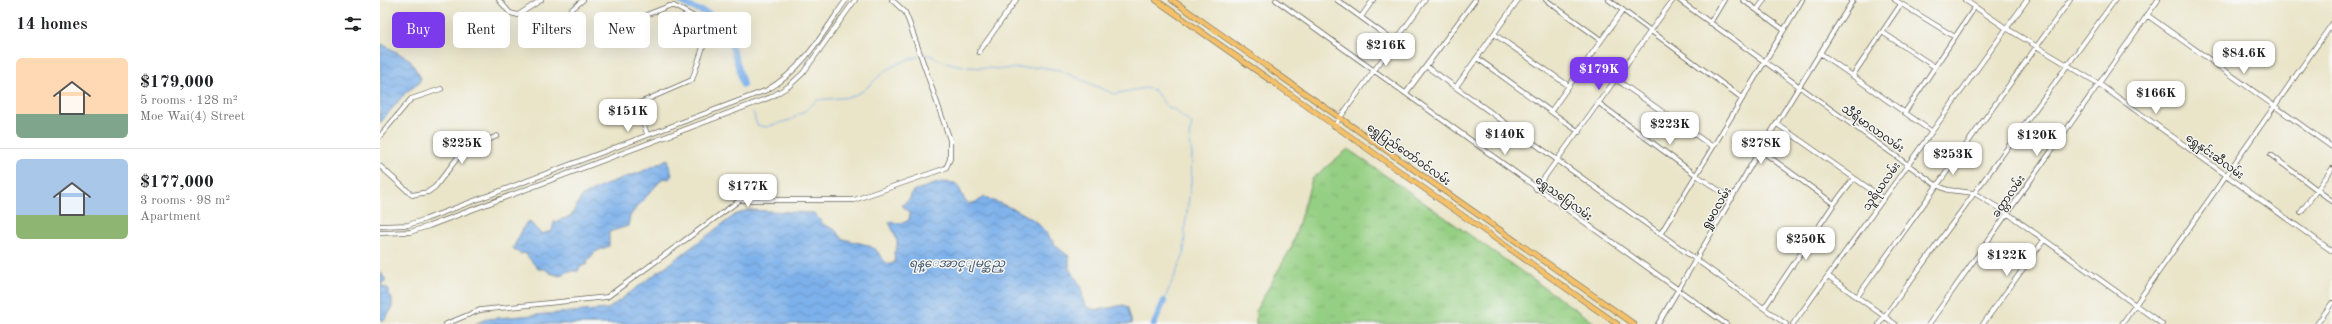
<!DOCTYPE html>
<meta charset="utf-8">
<style>
body{margin:0;font-family:"Old Standard TT","Noto Sans Myanmar",serif;background:#f2f2f2;color:#202124;height:100vh;display:flex;flex-direction:column;font-size:15px;white-space:nowrap}
*{box-sizing:border-box;margin:0}
p{font-size:13px;color:#757577}
.icon{flex:none;width:22px;height:22px;fill:none;stroke:currentColor;stroke-width:2;stroke-linecap:round;stroke-linejoin:round}
.map{position:relative;flex:1;overflow:hidden}
.sheet{display:flex;flex-direction:column;background:#fff;width:380px}
.sheet>*{flex:none}
.guide{position:absolute;left:12px;top:12px;width:380px;height:36px;display:flex;gap:8px}
.price{position:absolute;translate:-50% -34px;padding:0 9px;border-radius:8px;background:#fff;color:#222;font-size:13px;line-height:26px;filter:drop-shadow(0 1px 2px #0008)}
.price::after{content:'';position:absolute;left:50%;top:24px;width:12px;height:9px;margin-left:-6px;background:inherit;clip-path:polygon(0 0,100% 0,50% 100%)}
.price.current{background:#7c3aed;color:#fff}
ul{padding:0;list-style:none}
li{display:flex;align-items:center;gap:12px;height:100px;padding:0 16px}
li+li{border-top:1px solid #e0e0e0}
li span{display:grid;place-items:center;flex:none;width:112px;height:80px;border-radius:6px;color:#555}
li>.icon{margin-inline-start:auto}
span .icon{width:48px;height:48px;fill:#fffc;stroke-width:1}
li b{font-size:17px}
h2{display:flex;justify-content:space-between;align-items:center;height:48px;padding:0 16px;font-size:17px}
.tag{padding:0 14px;border-radius:6px;background:#fff;box-shadow:0 4px 16px #0002;font-size:14px;line-height:36px}
.tag.current{background:#7c3aed;color:#fff}
main{display:flex;flex:1;min-height:0}
.map>svg:first-child{display:block}
.grass{fill:url(#grass-tufts);stroke:#587650}
.water{fill:url(#water-waves);stroke:#4c6684}
.lines{fill:none;stroke-linecap:round;stroke-linejoin:round}
.stream{stroke:#7db1eb;stroke-width:1}
.river{stroke:#7db1eb;stroke-width:6}
.minor-casing{stroke:#646259;stroke-width:5.5}
.major-casing{stroke:#646259;stroke-width:6}
.minor{stroke:#fff;stroke-width:4}
.major{stroke:#f4c16a;stroke-width:5}
.labels{text-anchor:middle;stroke-width:3;stroke-linejoin:round;paint-order:stroke}
.street-label{font-size:11px;fill:#1c1c1c;stroke:#f6f6f2}
.water-label{font-size:12px;font-style:italic;fill:#43586f;stroke:#f6f6f2}
</style>
<main>
<section class="sheet">
<h2>14 homes<svg class="icon" aria-label="filters" viewBox="0 0 24 24"><path d="M4 7h16M4 17h16"/><circle cx="9" cy="7" r="2"/><circle cx="15" cy="17" r="2"/></svg></h2>
<ul>
<li><span style="background:linear-gradient(#ffd9b3 70%,#7fa58c 0)"><svg class="icon" aria-label="home" viewBox="0 0 24 24"><path d="M3 11l9-7 9 7M6 9v11h12V9"/></svg></span><div><b>$179,000</b><p>5 rooms · 128 m²</p><p>Moe Wai(4) Street</p></div></li>
<li><span style="background:linear-gradient(#a9c7e8 70%,#8fb573 0)"><svg class="icon" aria-label="home" viewBox="0 0 24 24"><path d="M3 11l9-7 9 7M6 9v11h12V9"/></svg></span><div><b>$177,000</b><p>3 rooms · 98 m²</p><p>Apartment</p></div></li>
</ul>
</section>
<div class="map">
<svg width="1952" height="324" viewBox="0 0 1952 324">
<defs>
<pattern id="grass-tufts" width="24" height="20" patternUnits="userSpaceOnUse"><rect width="24" height="20" fill="#95cf83"/><path d="M3 7l-1-3M5 7V3M7 7l1-3M15 17l-1-3M17 17v-4M19 17l1-3" fill="none" stroke="#80b171"/></pattern>
<pattern id="water-waves" width="16" height="10" patternUnits="userSpaceOnUse"><rect width="16" height="10" fill="#7db1eb"/><path d="M0 5q4-4 8 0t8 0" fill="none" stroke="#668fbe"/></pattern>
</defs>
<rect width="100%" height="100%" fill="#f6f6f2"/>
<filter id="ink" filterUnits="userSpaceOnUse"><feTurbulence type="fractalNoise" baseFrequency=".025" numOctaves="2"/><feDisplacementMap in="SourceGraphic" scale="8" xChannelSelector="R" yChannelSelector="G"/><feConvolveMatrix kernelMatrix="1 2 1 2 8 2 1 2 1" color-interpolation-filters="sRGB"/></filter>
<filter id="wash" filterUnits="userSpaceOnUse"><feTurbulence type="fractalNoise" baseFrequency=".012" numOctaves="4" result="noise"/><feDisplacementMap in="SourceGraphic" scale="16" xChannelSelector="R" yChannelSelector="G"/><feGaussianBlur stdDeviation="0.9" result="paint"/><feColorMatrix in="noise" values="0 0 0 0 0 0 0 0 0 0 0 0 0 0 0 0 0 1.4 0 .05"/><feComposite in="paint" operator="in"/></filter>
<g filter="url(#wash)">
<rect width="100%" height="100%" fill="#eae5c9"/>
<path class="grass" d="M968,149L1216,324H876V310L912,246L932,179Z"/>
<path class="water" d="M0,43L29,59L41,78L38,84L26,92L0,123Z
M288,159L292,175L289,179L283,178L256,208L250,216L248,226L229,232V246L215,252L207,261V264L200,267L198,271H188L180,276L170,273L165,269H158L145,253L140,254L133,248L146,223L149,221L161,234L172,231L174,222L191,216L202,196L234,181L261,172Z
M561,182L575,183C587,195 580,213 605,197C624,206 649,212 663,229C672,240 676,248 689,256V269L702,287L703,301L708,308L718,310L744,305L748,308L752,324H95L106,319L228,309L355,215L368,210L434,213L444,225L454,229L463,239L488,245L496,250L506,263L511,264L515,262L514,252C522,243 513,232 509,222L523,223L529,220L530,214L522,205L529,200L533,191Z
M0,272L6,280L0,285L9,289V294L12,299V309L4,320H0Z"/>
<g class="lines">
<path class="stream" d="M542,54L550,55L564,62L588,67L623,69L660,67L679,70L734,94L765,88L774,90L788,108H792L812,124L809,136L812,154L811,182L805,227L804,254L784,301
M373,112L377,125L386,127L410,120L425,111L437,100L471,97L483,91L505,71L519,63L539,56"/>
<path class="river" d="M299,0C309,9 324,10 335,17C347,25 360,71 363,85
M774,324L784,301"/>
</g>
</g>
<g filter="url(#ink)">
<g class="lines">
<defs>
<path id="minor" d="M119,0L130,13L138,15L161,0
M896,0L1346,324
M957,0L1015,42
M1166,0L1221,40
M1229,0L1362,98
M1299,0L1556,185L1568,190L1594,193L1627,213L1782,324
M1363,0L1404,30
M1515,0L1575,37
M1585,0L1626,28L1719,84L1952,251
M1377,10L1384,0
M1767,15L1952,147
M981,17L993,0
M258,18L289,6H294L326,23L328,32L312,80L257,104L267,134
M180,19L203,0
M1330,23L1344,0
M1502,32L1555,67
M1114,34L1189,86
M599,52L636,0
M1440,53L1551,131
M1097,58L1199,132
M1046,66L1406,324
M1473,75L1521,4
M1237,80L1333,147
M1076,87L1138,0
M1026,93L1095,0
M1220,104L1316,175L1352,199
M1171,111L1243,10
M1525,112L1595,7
M1397,124L1504,199
M954,126L1045,0
M0,136L31,99L61,89
M1380,150L1454,204L1474,178
M1891,155L1952,201
M0,166L32,195L48,192L55,187L82,152L117,136
M1156,189L1293,0
M1921,212L1952,169
M0,226L28,225L46,219L387,90C423,70 443,33 466,0
M0,233L30,232L49,226L391,97L409,86L423,73L475,0
M1281,233L1422,0
M1448,276L1515,324
M1477,297L1690,0
M1384,308L1454,204
M66,324L100,310L227,297L360,200H474L566,168L570,159V140L529,22L525,12L512,0
M1278,324L1380,150L1473,0
M1413,324L1647,0
M1499,324L1735,0
M1549,324L1778,0
M1603,324L1664,240
M1742,324L1952,24
M1937,324L1952,303"/>
<path id="major" d="M776,0L1237,324
M792,0L1254,324"/>
</defs>
<use href="#minor" class="minor-casing"/>
<use href="#major" class="major-casing"/>
<use href="#minor" class="minor"/>
<use href="#major" class="major"/>
</g>
</g>
<g class="labels">
<g class="street-label">
<text transform="translate(1493 128) rotate(35)" y="4">သီရိမာလာလမ်း</text>
<text transform="translate(1029 154) rotate(35)" y="4">ရွှေပြည်တော်ဝင်လမ်း</text>
<text transform="translate(1835 156) rotate(36)" y="4">ရွှေနှင်းဆီလမ်း</text>
<text transform="translate(1501 186) rotate(-55)" y="4">သူရိယလမ်း</text>
<text transform="translate(1628 196) rotate(-55)" y="4">ခတ္တာလမ်း</text>
<text transform="translate(1184 198) rotate(36)" y="4">ရွှေသပြေလမ်း</text>
<text transform="translate(1336 208) rotate(-59)" y="4">ရှုမဝလမ်း</text>
</g>
<g class="water-label">
<text x="577" y="267">ရန္ေအာင္ျမင္ဆည္</text>
</g>
</g>
</svg>
<b class="price" style="left:1006px;top:67px">$216K</b>
<b class="price" style="left:1864px;top:75px">$84.6K</b>
<b class="price current" style="left:1219px;top:91px">$179K</b>
<b class="price" style="left:1776px;top:115px">$166K</b>
<b class="price" style="left:248px;top:133px">$151K</b>
<b class="price" style="left:1290px;top:146px">$223K</b>
<b class="price" style="left:1125px;top:156px">$140K</b>
<b class="price" style="left:1657px;top:157px">$120K</b>
<b class="price" style="left:82px;top:165px">$225K</b>
<b class="price" style="left:1381px;top:165px">$278K</b>
<b class="price" style="left:1573px;top:176px">$253K</b>
<b class="price" style="left:368px;top:208px">$177K</b>
<b class="price" style="left:1426px;top:261px">$250K</b>
<b class="price" style="left:1627px;top:277px">$122K</b>
<div class="guide">
<a class="tag current">Buy</a>
<a class="tag">Rent</a>
<a class="tag">Filters</a>
<a class="tag">New</a>
<a class="tag">Apartment</a>
</div>
</div>
</main>
